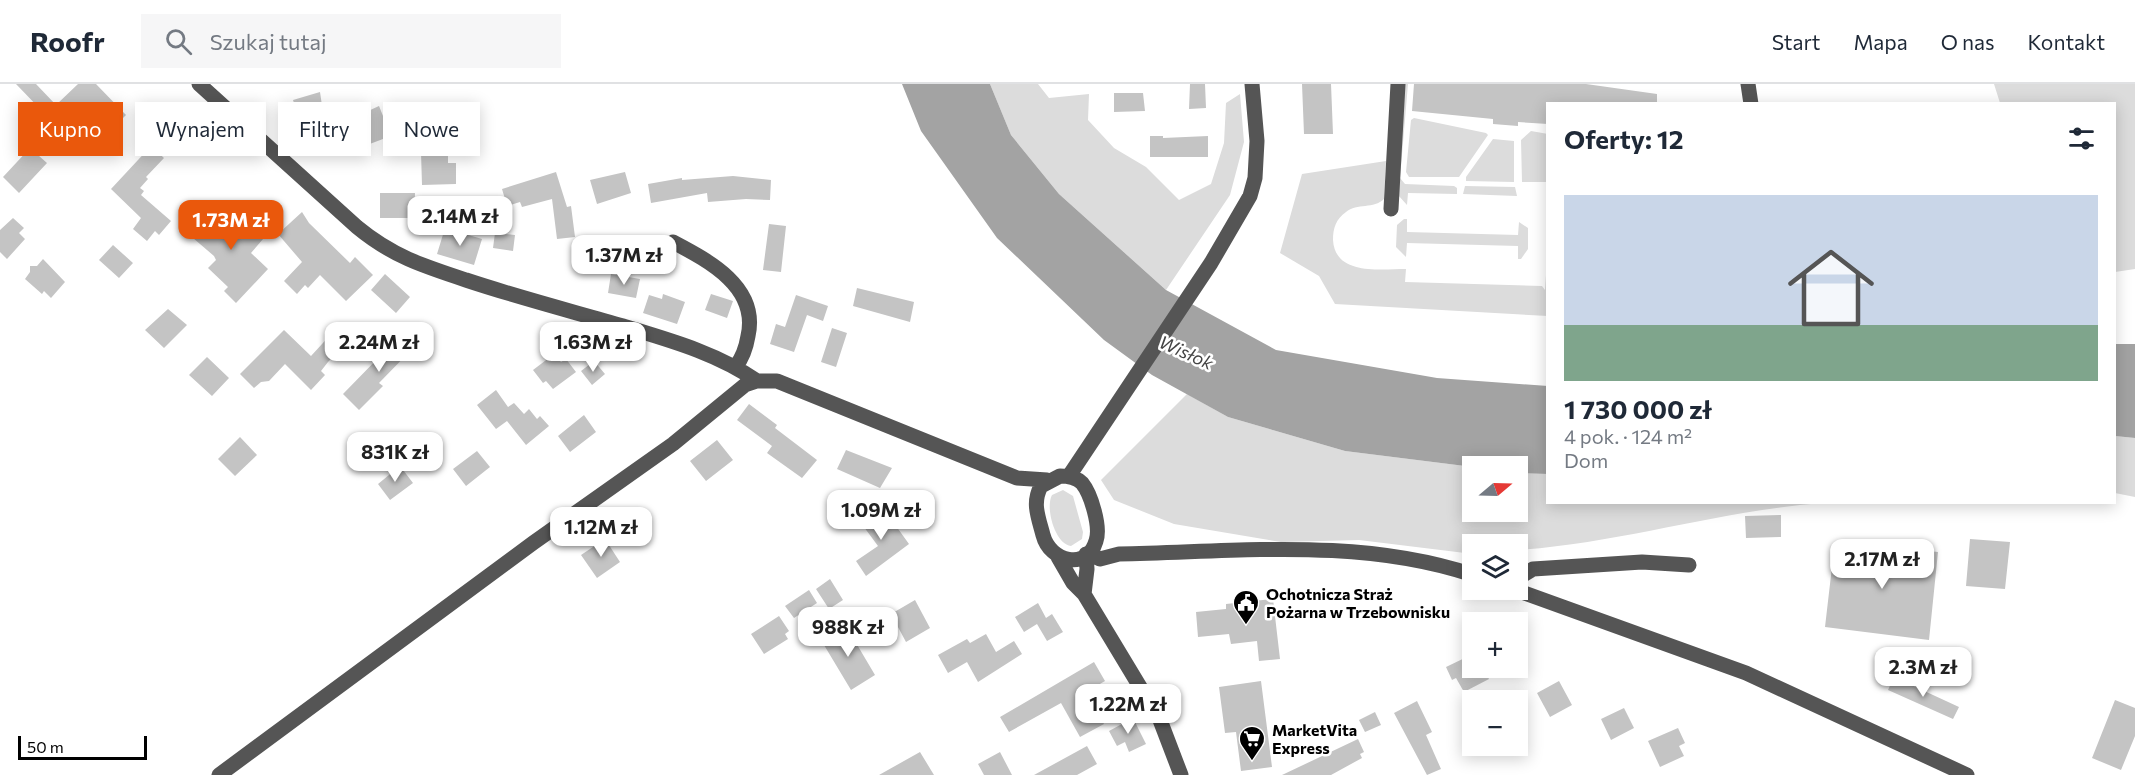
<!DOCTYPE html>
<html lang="pl">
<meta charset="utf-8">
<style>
body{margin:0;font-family:Commissioner,sans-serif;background:#f6f6f7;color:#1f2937;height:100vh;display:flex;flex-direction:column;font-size:22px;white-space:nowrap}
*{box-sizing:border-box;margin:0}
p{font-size:20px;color:#747a83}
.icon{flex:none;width:33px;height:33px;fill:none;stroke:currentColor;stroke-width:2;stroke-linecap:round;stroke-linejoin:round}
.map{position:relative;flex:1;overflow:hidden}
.drawer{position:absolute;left:1546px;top:18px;width:570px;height:402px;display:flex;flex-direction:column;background:#fff;border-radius:0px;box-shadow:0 3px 15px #0003}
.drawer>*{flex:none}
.guide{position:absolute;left:18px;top:18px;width:570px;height:54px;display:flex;gap:12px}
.needle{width:39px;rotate:71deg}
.buttons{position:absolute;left:1462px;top:372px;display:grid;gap:12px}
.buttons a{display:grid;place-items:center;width:66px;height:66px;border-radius:0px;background:#fff;box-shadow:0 3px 15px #0003;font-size:30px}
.scale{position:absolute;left:18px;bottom:15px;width:129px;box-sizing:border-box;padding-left:6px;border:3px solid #000;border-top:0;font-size:16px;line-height:21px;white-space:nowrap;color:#000;-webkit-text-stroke:4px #fff;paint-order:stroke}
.price{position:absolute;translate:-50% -51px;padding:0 14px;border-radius:12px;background:#fff;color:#222;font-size:20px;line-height:39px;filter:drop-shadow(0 2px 3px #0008)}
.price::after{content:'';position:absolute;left:50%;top:36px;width:18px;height:14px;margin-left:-9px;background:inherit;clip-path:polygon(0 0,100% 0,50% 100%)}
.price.selected{background:#ea580c;color:#fff}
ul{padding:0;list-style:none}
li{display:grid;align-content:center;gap:12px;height:318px;padding:0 18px}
li span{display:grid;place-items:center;height:186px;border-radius:0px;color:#555}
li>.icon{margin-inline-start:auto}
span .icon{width:108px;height:108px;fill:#fffc;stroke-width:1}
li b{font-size:26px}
h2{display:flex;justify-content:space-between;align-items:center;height:72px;padding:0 18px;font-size:26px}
.chip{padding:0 21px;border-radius:0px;background:#fff;box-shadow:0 3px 15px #0003;font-size:21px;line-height:54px}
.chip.selected{background:#ea580c;color:#fff}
header{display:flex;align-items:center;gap:36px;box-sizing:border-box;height:84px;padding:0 30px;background:#fff;border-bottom:2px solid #e0e1e3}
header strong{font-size:28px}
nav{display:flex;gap:33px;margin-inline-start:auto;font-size:21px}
.search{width:420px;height:54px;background:#f6f6f7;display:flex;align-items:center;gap:15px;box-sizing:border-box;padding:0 21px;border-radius:0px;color:#747a83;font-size:22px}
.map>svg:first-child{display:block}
.green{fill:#dcdcdc}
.water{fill:#a3a3a3}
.building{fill:#c4c4c4}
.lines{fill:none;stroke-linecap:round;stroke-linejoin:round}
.minor{stroke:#555;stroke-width:15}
.labels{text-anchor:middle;stroke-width:5;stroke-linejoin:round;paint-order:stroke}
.poi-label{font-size:16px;font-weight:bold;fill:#000;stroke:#fff;text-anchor:start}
.water-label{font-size:18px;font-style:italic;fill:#444;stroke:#fff}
</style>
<header>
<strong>Roofr</strong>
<div class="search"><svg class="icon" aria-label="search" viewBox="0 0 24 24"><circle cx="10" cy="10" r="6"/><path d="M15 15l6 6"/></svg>Szukaj tutaj</div>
<nav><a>Start</a><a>Mapa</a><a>O nas</a><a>Kontakt</a></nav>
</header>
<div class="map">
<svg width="2135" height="691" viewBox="0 0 2135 691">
<rect width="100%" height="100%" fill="#fff"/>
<path class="green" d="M990,0H1038L1049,14L1089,10L1088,36L1114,64L1146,83L1179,116L1211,100L1224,59L1226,19L1240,10L1244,58L1230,111L1166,206L1059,110L1011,51Z
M1403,0H1408L1400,94L1405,100L1454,102L1457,104V110L1408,109L1407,121L1398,111Z
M1994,0H2135V185L2115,188V20L2000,19Z
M1414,34L1486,49L1488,51L1459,93H1409L1406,88L1411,36Z
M1531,47L1548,50V98H1522L1521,56Z
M1493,55L1514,57V98L1466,97V93Z
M1386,77L1384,115C1374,125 1357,119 1346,128C1336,135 1333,144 1333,156C1335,192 1381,185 1406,185L1405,198L1542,202L1545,206L1548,161V232L1335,220L1319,192L1280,169L1302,90Z
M1465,102L1515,103L1517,112L1463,110Z
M1404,135H1407V148L1518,151L1519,138L1528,144V165L1521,175H1518V162L1407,159L1406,173L1396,163L1397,141Z
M1187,310L1228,333L1345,367L1473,383V428H1518V389L1548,390V418L1822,419C1719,427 1621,459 1518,466V460H1473V468L1465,469L1359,456L1281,458L1174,440L1114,416L1101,396Z
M2115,352L2135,354V413L2115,409Z
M1063,406L1073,412L1083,448L1082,455L1071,462C1055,460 1045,424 1052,411Z"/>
<path class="water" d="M902,0H990L1011,51L1059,110L1166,206L1276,266L1437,294L1548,302V390L1518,389V382L1473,383L1345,367L1228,333L1152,291L1104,256L997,154L921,47Z
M2115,260H2135V354L2115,352Z"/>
<path class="building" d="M16,0H36L56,21L78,0H96L126,31L92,65L68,40L48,60L35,47L39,44L32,37L42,27Z
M1190,0H1205L1206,24L1189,25Z
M1302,0H1331L1333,50H1304Z
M1414,0H1586L1657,10V20H1548V40L1518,38V42L1493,40V35L1412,27Z
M320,8L324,35L301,41L293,16Z
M1114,9H1143L1145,27L1114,28Z
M191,18L207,34L186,53L171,38Z
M379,22L391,52L367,61L357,37L368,33L366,28Z
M1150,52H1163V54L1208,52V73H1150Z
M151,62L164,74L146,93L148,95L140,104L144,107L141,111L171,137L159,151L155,147L147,157L133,145L141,134L111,105Z
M30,64L47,79L19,109L3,93Z
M421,68H448V79H456V100L422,101Z
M556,88L567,123L571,122L575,153L557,155L552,115L522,123L520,118L507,122L502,105Z
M625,88L631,109L597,120L590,96Z
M733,92L771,96L770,116L746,115L708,118L707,109L651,119L648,100L682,94V96Z
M380,109H415L414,134H380Z
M210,126L218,133L224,127L247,148L258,137L269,148L251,169L268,185L236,219L224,207L228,203L208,184L216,176L214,172L186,148Z
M302,128L309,139L350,179L355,173L373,191L346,217L320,191L308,204L305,201L297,210L284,197L302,178L278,150Z
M13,134L24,144L19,149L25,155L7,175L0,168V146Z
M769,140L786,142L781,188L763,186Z
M445,144L482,155L474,181L437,170Z
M495,149L515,151L513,167L493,164Z
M113,161L133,179L119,194L99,176Z
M43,175L65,198L51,214L44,207L42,210L25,195L30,188V182H37Z
M385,190L410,213L396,229L371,206Z
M611,190L640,195L636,214L608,209Z
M857,204L914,218L910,238L853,222Z
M663,210L685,218L677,240L643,229L649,211L662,215Z
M711,210L733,217L727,234L705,226Z
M796,211L828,222L823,237L807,231L794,268L770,260L776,240L785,243Z
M168,225L187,241L164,264L145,246Z
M832,244L847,249L836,283L821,278Z
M284,246L311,272L333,248L345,260L328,278L321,287L325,291L311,306L285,280L269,297L261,298L254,304L240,290Z
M409,248L419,258L379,299L383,302L359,326L343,310L384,268L387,271Z
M554,270L561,278L566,275L576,288L553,305L546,297L543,299L533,286Z
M207,273L229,294L212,312L189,291Z
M594,277L605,290L592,301L581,287Z
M496,306L508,323L514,319L524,330L529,325L537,335L540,332L549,342L526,361L507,337L496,345L477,321Z
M749,320L777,341L775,344L817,376L802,394L767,369L772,362L737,336Z
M584,331L596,348L570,368L558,352Z
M240,353L257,371L235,392L218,375Z
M717,356L733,376L706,397L690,377Z
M846,366L892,384L880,404L837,385Z
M477,367L490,383L466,402L453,385Z
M400,382L413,399L390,416L378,400Z
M883,424L909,460L866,492L856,477L878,462L861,439Z
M1781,431V453L1746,454L1745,432Z
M605,455L620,478L597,494L581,471Z
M1970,455L2010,458L2005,505L1966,502Z
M1835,457L1938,468L1929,556L1825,543Z
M830,495L843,516L829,525L816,505Z
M809,506L817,519L794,534L785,522Z
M1273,515L1280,575L1259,577L1257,557L1231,560L1229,550L1198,553L1196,528L1226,525V520Z
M915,516L930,544L906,558L891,530Z
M1038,519L1046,534L1052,530L1063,548L1047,557L1037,540L1024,548L1015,533Z
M779,532L789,547L785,550L788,555L764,570L751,550Z
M846,542L875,591L851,606L821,556Z
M986,550L996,568L1014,557L1022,570L978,598L967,578L948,589L938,571L967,555L970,559Z
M1473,570V584H1483L1489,595L1464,608L1456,594L1452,596L1446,583Z
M1094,578L1105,597L1086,608L1104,640L1080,653L1061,619L1009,648L1000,633Z
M1894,593L1959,623L1953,635L1888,606Z
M1261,597L1272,683L1241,687L1236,648L1225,649L1219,603Z
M1559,597L1572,621L1550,633L1537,609Z
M2115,616L2135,624V652L2121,686L2092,674Z
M1417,617L1432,648L1426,651L1441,685L1427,691L1394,629Z
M1624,624L1634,644L1611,656L1601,635Z
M1375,628L1381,641L1365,648L1359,636Z
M1133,634L1146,660L1129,668L1125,658L1117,662L1109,647Z
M1678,644L1685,659L1679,662L1684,672L1660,683L1648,657Z
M1358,655L1364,668L1360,670L1362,674L1331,691H1282Z
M1087,662L1097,680L1077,691H1034Z
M920,668L934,691H879Z
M1000,668L1012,691H984L978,680Z"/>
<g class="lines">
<path class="minor" d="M199,0L357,143C392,172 423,182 466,196C517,213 571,227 623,242C669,256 717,269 757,297
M1748,0L1751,20
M1391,125L1398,0
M673,158C709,177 759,203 748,252C746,264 743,273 736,282
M1060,392C1068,392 1076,393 1082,399C1091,410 1101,443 1096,457C1087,487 1050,478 1043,451C1038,432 1032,419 1041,402Z
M1069,392L1211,179L1250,112L1255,94L1257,57L1252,0
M1088,469L1100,475L1119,470C1237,468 1359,453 1473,491
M1058,473L1073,499L1084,510L1160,636L1181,691
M1518,494L1533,485L1642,478L1689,481
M1516,506L1746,589L1967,691
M1084,510L1087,485L1086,470
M219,691L533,459L673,360L745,301L757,297H777L1017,394L1047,396"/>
</g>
<defs>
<symbol id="civic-pin" viewBox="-11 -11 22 30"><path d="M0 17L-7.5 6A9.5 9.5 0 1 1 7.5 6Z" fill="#000" stroke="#fff"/><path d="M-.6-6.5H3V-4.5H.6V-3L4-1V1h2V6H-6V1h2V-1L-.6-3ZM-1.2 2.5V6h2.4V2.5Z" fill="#fff"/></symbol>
<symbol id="supermarket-pin" viewBox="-11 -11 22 30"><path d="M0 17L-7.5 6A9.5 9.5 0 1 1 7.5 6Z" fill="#000" stroke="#fff"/><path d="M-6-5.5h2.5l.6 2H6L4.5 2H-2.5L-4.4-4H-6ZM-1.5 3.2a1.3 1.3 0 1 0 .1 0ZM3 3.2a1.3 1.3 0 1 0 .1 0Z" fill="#fff"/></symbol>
</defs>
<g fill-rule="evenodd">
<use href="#civic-pin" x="1231" y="504" width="30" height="40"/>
<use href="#supermarket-pin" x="1237" y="640" width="30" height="40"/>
</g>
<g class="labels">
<g class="poi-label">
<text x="1266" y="516">Ochotnicza Straż<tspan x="1266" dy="18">Pożarna w Trzebownisku</tspan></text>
<text x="1272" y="652">MarketVita<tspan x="1272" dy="18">Express</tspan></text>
</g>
<g class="water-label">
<text transform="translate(1186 269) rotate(24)" y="6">Wisłok</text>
</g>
</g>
</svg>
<div class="buttons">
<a><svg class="needle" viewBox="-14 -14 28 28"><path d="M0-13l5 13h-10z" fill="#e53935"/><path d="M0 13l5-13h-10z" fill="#747a83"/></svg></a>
<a><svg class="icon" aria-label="layers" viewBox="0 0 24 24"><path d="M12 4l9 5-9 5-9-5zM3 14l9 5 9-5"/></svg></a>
<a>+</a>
<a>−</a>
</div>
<div class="scale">50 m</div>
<b class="price" style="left:460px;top:163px">2.14M zł</b>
<b class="price selected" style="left:231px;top:167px">1.73M zł</b>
<b class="price" style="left:624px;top:202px">1.37M zł</b>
<b class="price" style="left:379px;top:289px">2.24M zł</b>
<b class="price" style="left:593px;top:289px">1.63M zł</b>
<b class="price" style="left:395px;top:399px">831K zł</b>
<b class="price" style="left:881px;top:457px">1.09M zł</b>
<b class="price" style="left:601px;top:474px">1.12M zł</b>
<b class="price" style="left:1882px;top:506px">2.17M zł</b>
<b class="price" style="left:848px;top:574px">988K zł</b>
<b class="price" style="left:1923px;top:614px">2.3M zł</b>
<b class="price" style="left:1128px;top:651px">1.22M zł</b>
<div class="guide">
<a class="chip selected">Kupno</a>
<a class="chip">Wynajem</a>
<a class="chip">Filtry</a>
<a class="chip">Nowe</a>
</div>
<section class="drawer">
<h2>Oferty: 12<svg class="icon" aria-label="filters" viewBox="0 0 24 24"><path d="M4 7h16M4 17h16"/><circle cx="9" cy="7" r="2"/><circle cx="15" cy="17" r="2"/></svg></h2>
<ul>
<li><span style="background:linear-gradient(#c9d6e8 70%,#7fa58c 0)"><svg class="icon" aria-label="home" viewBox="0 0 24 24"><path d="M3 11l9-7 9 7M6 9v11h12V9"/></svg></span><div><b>1 730 000 zł</b><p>4 pok. · 124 m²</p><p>Dom</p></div></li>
</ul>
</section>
</div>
